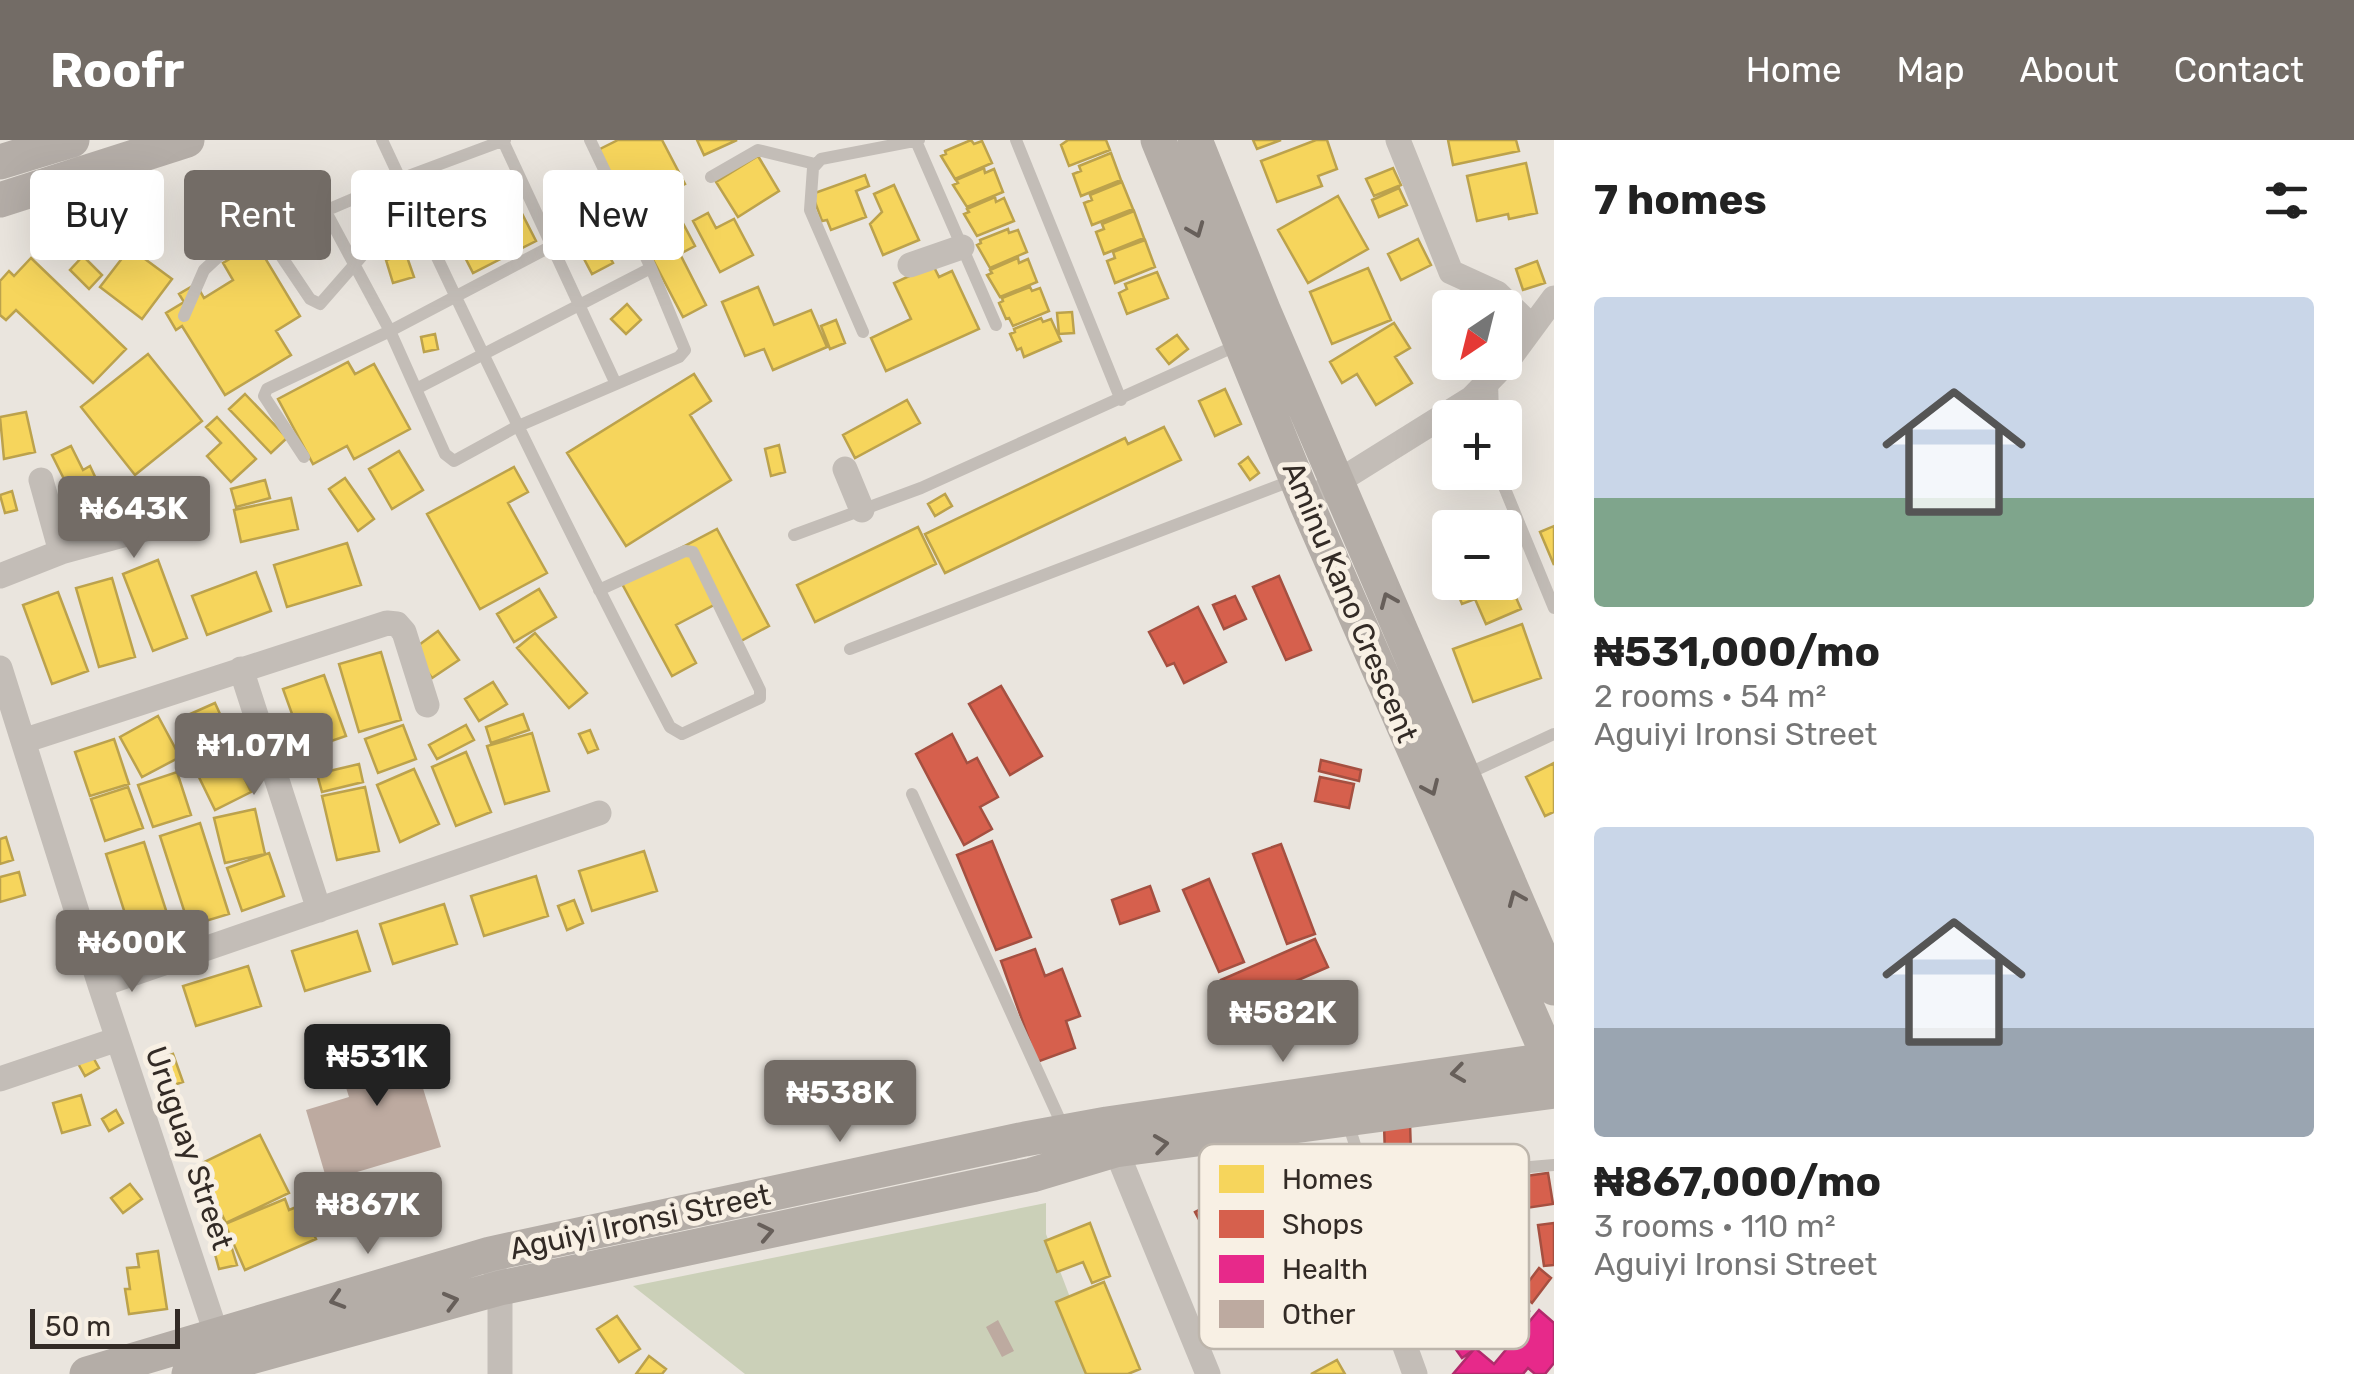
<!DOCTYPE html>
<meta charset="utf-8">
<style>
body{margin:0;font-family:Rubik,sans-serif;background:#f6f6f6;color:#222;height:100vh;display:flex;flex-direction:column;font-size:38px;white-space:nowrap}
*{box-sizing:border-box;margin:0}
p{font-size:32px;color:#767676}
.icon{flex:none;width:55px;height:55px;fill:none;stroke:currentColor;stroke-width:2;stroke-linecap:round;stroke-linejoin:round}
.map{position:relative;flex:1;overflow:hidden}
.sheet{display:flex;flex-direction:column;background:#fff;width:800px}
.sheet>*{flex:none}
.top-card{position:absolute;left:30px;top:30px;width:950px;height:90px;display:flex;gap:20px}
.needle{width:65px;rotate:215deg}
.buttons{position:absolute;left:1432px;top:150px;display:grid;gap:20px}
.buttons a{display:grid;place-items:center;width:90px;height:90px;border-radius:10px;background:#fff;box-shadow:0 10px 40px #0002;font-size:50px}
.scale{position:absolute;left:30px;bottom:25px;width:150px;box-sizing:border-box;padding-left:10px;border:5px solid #332b26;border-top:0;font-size:28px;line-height:35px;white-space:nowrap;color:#332b26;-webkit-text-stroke:8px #f8f0e4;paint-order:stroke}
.price{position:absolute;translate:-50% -85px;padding:0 22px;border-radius:10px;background:#736c66;color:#fff;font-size:32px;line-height:65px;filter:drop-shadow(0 2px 5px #0008)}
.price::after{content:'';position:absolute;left:50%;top:60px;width:30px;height:22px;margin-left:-15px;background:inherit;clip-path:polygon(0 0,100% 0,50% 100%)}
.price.active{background:#222;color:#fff}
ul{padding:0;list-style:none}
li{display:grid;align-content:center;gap:20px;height:530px;padding:0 40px}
li span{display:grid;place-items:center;height:310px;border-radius:10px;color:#555}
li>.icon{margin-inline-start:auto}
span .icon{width:180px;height:180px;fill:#fffc;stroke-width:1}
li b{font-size:42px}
h2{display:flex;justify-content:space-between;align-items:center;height:120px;padding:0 40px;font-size:42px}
.pill{padding:0 35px;border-radius:10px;background:#fff;box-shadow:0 10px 40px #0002;font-size:35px;line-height:90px}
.pill.active{background:#736c66;color:#fff}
header{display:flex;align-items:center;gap:60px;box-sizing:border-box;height:140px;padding:0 50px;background:#736c66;color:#fff}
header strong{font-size:48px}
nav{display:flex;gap:55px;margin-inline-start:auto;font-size:35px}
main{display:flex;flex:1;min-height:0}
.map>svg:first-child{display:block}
.green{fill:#cbd0b8}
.homes{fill:#f6d55c;stroke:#bca24c;stroke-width:2.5}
.shops{fill:#d6604d;stroke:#a55041;stroke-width:2.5}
.health{fill:#e7298a;stroke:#b12a6c;stroke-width:2.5}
.building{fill:#bdaaa0}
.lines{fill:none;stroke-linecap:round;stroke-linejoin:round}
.lane{stroke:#c3bdb7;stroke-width:12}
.street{stroke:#c3bdb7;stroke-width:25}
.secondary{stroke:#b4ada7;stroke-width:35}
.oneway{stroke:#675f5a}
.labels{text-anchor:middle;stroke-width:10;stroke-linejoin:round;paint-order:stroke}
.street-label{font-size:30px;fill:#332b26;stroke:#f8f0e4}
.key{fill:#f8f0e4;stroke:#bdb5ab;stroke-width:2.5}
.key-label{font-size:28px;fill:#332b26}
</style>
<header>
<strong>Roofr</strong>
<nav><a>Home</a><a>Map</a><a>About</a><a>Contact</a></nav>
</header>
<main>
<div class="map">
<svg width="1554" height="1234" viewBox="0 0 1554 1234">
<rect width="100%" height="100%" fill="#eae5de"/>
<path class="green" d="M1046,1063V1094L1099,1234H745L633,1146Z"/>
<path class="homes" d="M618,0H662L685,44L657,59L668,79L678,74L695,106L680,114L706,165L683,177L596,11Z
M697,0H737L704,15Z
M971,0L974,4L982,1L992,23L955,39L941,16L946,14L945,11Z
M1068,0H1106L1110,10L1069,26L1061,5Z
M1253,0H1281L1257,9Z
M1316,0H1327L1337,29L1318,36L1322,46L1277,62L1261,21Z
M1448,0H1516L1519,11L1453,25Z
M1111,13L1121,40L1081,56L1073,34L1081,31L1079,26Z
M758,16L779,51L738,77L716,42Z
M1526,23L1537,73L1509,79L1508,74L1477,81L1467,36Z
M984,28L985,33L994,29L1003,52L967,67L953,45L958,43L956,40Z
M1393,28L1401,45L1374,56L1366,39Z
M865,35L869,46L856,51L866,77L831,90L827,80L822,81L812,54Z
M1122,42L1133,69L1092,85L1084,63L1092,60L1090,55Z
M894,45L919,100L883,115L870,84L882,72L874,54Z
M1399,48L1407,65L1379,77L1372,60Z
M512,54L536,101L473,133L449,86Z
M1338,56L1368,109L1308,143L1278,90Z
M995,57L996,62L1004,58L1014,81L977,96L964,74L969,72L967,69Z
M1134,71L1144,98L1104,114L1096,92L1104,89L1102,84Z
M708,73L716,88L734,79L753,115L720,132L693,81Z
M1008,89L1009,93L1018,90L1027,112L990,128L977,105L981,103L980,100Z
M1418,99L1431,125L1401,140L1388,114Z
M1145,100L1155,127L1115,143L1107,121L1115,118L1113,112Z
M256,103L300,176L276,191L291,215L225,255L182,186L176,190L166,173L184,162L179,154L196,144L204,158L233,140L223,123Z
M603,104L613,123L592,134L582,115Z
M130,108L172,139L142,179L100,147Z
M406,114L414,137L393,143L386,120Z
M83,116L102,135L89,149L70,130Z
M31,118L126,209L93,243L16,170L6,180L0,175V141L9,131L14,136Z
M1018,118L1019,123L1028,119L1037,142L1000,157L987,135L992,133L990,130Z
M1537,121L1545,143L1523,150L1516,129Z
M933,125L939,137L952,131L979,189L886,231L871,198L911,179L894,143Z
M1368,128L1391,180L1332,204L1310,152Z
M1157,132L1168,158L1127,174L1119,153L1127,149L1125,144Z
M758,147L774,185L811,170L827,207L773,230L764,209L745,216L722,162Z
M1030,147L1032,151L1040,148L1049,171L1013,186L1009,178L1006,179L999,163L1003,161L1002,158Z
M627,164L641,180L626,194L611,179Z
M1072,172L1074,193L1059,194L1057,173Z
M1041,178L1043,182L1051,179L1061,201L1024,217L1021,208L1017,210L1010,194L1015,192L1014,189Z
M836,180L845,203L830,209L821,186Z
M1394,183L1410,208L1395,217L1412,243L1376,265L1357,234L1342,243L1330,222Z
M435,194L438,209L424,212L421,197Z
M1177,195L1188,209L1169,224L1157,209Z
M148,214L202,281L135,335L81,267Z
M348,222L355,234L374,224L410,289L354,319L347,306L313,324L278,259Z
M694,234L711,261L690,275L731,340L626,406L567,313Z
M1225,249L1241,284L1215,296L1199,261Z
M245,254L287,298L271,313L229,269Z
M907,260L920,283L855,318L843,295Z
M26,272L35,312L4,319L0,277Z
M217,277L256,319L231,342L207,316L221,303L206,287Z
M1164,287L1181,320L945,433L925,394L1125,298L1128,304Z
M779,305L785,332L771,336L765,309Z
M71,306L83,330L90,326L105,358L80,371L52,315Z
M399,311L423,350L392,369L369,329Z
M1248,317L1259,333L1250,340L1239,324Z
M514,327L528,352L508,363L547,433L480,469L427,374Z
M345,338L374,379L358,391L329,349Z
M265,340L270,358L236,367L231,349Z
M12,351L17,370L5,373L0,355Z
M945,354L952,366L935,376L928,364Z
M291,358L298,389L241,402L234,370Z
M1480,373L1486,388H1450V398L1446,388Z
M1554,386V425L1540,392Z
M918,387L936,424L815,482L797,445Z
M717,389L769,486L739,502L718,463L676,485L696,523L672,536L620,440Z
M347,403L361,445L287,467L274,425Z
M158,420L187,498L153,511L123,434Z
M256,432L271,471L207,495L192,456Z
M1505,432L1521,469L1486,484L1475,459L1462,464L1453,442H1505Z
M112,438L135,517L99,527L76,448Z
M539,449L556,477L514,502L497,474Z
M58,452L88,531L52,544L23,465Z
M1522,484L1541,538L1473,562L1453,509Z
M438,491L459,520L432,538L412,510Z
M535,493L587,553L569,568L517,508Z
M381,512L401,580L359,592L339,524Z
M324,535L346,596L305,610L283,549Z
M493,542L507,564L479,581L465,559Z
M215,563L235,607L198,623L179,579Z
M523,574L529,590L491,603L486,587Z
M158,576L180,617L142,637L120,597Z
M403,585L416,619L378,633L365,599Z
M466,585L474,600L437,619L429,605Z
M590,590L598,609L588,613L579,594Z
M532,593L549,651L505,664L487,606Z
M114,599L129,644L90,656L75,612Z
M232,612L251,652L215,670L195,629Z
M466,612L491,672L456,686L432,627Z
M1554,623V672L1545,676L1526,637Z
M359,624L363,642L322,652L317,634Z
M414,629L439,684L400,702L377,645Z
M177,632L191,675L153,687L138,645Z
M128,647L143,688L105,701L91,659Z
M365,647L379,711L337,720L322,656Z
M255,669L265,714L225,723L214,678Z
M200,683L229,774L189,786L160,696Z
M6,697L13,720L0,724V699Z
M144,702L173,792L135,805L106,714Z
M644,711L657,751L592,771L579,731Z
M269,713L284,756L242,771L227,728Z
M19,732L25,755L0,762V737Z
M536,736L548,776L484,796L471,756Z
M574,760L583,783L567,790L558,766Z
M444,764L457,804L393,824L380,784Z
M357,791L370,831L305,851L292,811Z
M248,826L261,866L196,886L183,846Z
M89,910L99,928L85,936L75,918Z
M173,914L183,942L165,948L155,921Z
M81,955L90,985L62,993L53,963Z
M116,970L123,983L109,991L102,979Z
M260,995L289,1053L226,1083L198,1025Z
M130,1044L142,1059L123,1073L111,1058Z
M285,1059L289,1070L301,1065L316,1099L245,1130L225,1084Z
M1090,1083L1110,1136L1092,1143L1083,1122L1057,1132L1045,1101Z
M229,1099L237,1125L219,1129L212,1103Z
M158,1111L167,1169L129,1174L125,1149H130L127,1128L139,1127L137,1114Z
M1104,1142L1140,1229L1128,1234H1086L1056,1162Z
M617,1176L640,1209L619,1222L597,1189Z
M649,1216L666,1229L662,1234H636Z
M1337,1220L1345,1234H1311Z"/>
<path class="shops" d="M1279,436L1311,510L1286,520L1253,447Z
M1235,456L1246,479L1224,489L1213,465Z
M1198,467L1226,522L1184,543L1174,523L1167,526L1149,492Z
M1001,546L1042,616L1010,635L969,564Z
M952,594L967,623L977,618L998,657L980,667L992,689L964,705L916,614Z
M1321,620L1361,630L1359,641L1319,631Z
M1320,637L1354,644L1349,668L1315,661Z
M992,701L1031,797L996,810L957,715Z
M1281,704L1315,794L1287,804L1253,714Z
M1209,739L1244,822L1219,832L1183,750Z
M1150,746L1159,771L1120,784L1112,760Z
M1315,799L1328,827L1234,868L1221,840Z
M1035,809L1045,836L1062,829L1080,876L1066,881L1075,908L1037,922L1001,821Z
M1410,983L1411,1014L1385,1015L1384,984Z
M1548,1033L1553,1064L1493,1073L1489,1041Z
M1233,1052L1269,1119L1231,1139L1195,1072Z
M1554,1083V1125L1544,1126L1538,1085Z
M1539,1128L1551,1138L1532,1163L1520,1153Z"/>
<path class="health" d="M1506,1139L1529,1171L1462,1218L1440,1187Z
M1539,1170L1554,1183V1223L1545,1234H1535L1528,1228L1523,1234H1453L1475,1208L1494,1224Z"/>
<path class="building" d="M420,891L435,941L422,945L441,1007L327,1041L306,970L349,957L336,916Z
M375,1084L378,1098L360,1103L356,1089Z
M998,1180L1014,1211L1002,1217L986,1187Z"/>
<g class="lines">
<path class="lane" d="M382,0C474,198 569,394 670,587L682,594L760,558V550L693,412L685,411L599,450
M1016,0L1121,260
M503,1L615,242
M916,1L996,185
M711,37L758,10L815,24
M325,70L390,191L445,314L454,321L516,287L679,217L685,210L651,128L590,0
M267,95L310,159L320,164L410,61
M184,176L204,130L219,116L400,39L505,0
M863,192L810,70L813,28L821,19L919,0
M1492,240L1493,278
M416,249L651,128
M304,317L264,256L267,249L390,191L622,69
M1498,332L1554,468
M794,395L921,348L1240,204
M850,509L1296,339
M1465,635L1554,594
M912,654L1064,989
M1347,980L1365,1036L1375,1040L1554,1025"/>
<path class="street" d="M1398,0L1451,132L1497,153L1532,187
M910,125L962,107
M845,329L862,370
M1323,351L1472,258L1506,223L1554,158
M61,412L193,376
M0,436L61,412L41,340
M0,528L100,845L221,1208
M241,529L319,770
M23,601L387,483L397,484L404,492L427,565
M100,845L599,673
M0,939L118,899
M1111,998L1208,1234
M496,1135L500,1148V1234
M1386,1154L1415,1234"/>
<path class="secondary" d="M1158,0L1305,360L1550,920L1554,939
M1195,0L1264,172L1554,848
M0,22L72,0
M0,60L187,0
M87,1234L490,1114L1025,999L1107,984L1554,919
M189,1234L500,1148L1032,1035L1115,1010L1554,951"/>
</g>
<defs><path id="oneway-chevron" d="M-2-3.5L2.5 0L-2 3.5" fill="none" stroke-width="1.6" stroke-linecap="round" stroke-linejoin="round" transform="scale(2.5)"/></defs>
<g class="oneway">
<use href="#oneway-chevron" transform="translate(1196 90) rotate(68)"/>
<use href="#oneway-chevron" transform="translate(1388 460) rotate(-113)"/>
<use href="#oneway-chevron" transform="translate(1431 648) rotate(66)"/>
<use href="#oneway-chevron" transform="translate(1516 758) rotate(-113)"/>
<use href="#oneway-chevron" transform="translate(1458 933) rotate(172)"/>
<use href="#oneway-chevron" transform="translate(1161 1004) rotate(-8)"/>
<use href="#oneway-chevron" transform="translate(766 1092) rotate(-12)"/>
<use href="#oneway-chevron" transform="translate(337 1160) rotate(163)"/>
<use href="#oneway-chevron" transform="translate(451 1161) rotate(-15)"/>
</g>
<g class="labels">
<g class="street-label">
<text transform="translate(1350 462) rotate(67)" y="10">Aminu Kano Crescent</text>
<text transform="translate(189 1008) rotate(71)" y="10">Uruguay Street</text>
<text transform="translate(640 1082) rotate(-12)" y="10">Aguiyi Ironsi Street</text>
</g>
</g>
<rect x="1199" y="1004" width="330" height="205" rx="15" class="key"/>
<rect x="1219" y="1025" width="45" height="28" fill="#f6d55c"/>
<rect x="1219" y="1070" width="45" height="28" fill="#d6604d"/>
<rect x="1219" y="1115" width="45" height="28" fill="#e7298a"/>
<rect x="1219" y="1160" width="45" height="28" fill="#bdaaa0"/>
<g class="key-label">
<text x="1282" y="1049">Homes</text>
<text x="1282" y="1094">Shops</text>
<text x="1282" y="1139">Health</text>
<text x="1282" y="1184">Other</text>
</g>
</svg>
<div class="buttons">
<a><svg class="needle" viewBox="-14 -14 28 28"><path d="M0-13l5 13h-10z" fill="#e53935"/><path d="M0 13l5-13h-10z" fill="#767676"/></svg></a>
<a>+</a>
<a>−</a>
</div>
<div class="scale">50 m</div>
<b class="price" style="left:134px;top:421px">₦643K</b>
<b class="price" style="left:254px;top:658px">₦1.07M</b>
<b class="price" style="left:132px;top:855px">₦600K</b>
<b class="price" style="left:1283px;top:925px">₦582K</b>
<b class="price active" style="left:377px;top:969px">₦531K</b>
<b class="price" style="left:840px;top:1005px">₦538K</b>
<b class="price" style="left:368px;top:1117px">₦867K</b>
<div class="top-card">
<a class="pill">Buy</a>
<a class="pill active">Rent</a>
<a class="pill">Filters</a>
<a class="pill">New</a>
</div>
</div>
<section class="sheet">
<h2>7 homes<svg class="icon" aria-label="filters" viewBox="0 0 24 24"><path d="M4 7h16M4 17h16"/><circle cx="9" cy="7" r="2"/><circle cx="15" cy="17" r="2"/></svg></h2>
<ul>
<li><span style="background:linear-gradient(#c9d6e8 65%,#7fa58c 0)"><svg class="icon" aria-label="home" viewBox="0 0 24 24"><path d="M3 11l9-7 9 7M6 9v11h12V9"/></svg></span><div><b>₦531,000/mo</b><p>2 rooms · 54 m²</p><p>Aguiyi Ironsi Street</p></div></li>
<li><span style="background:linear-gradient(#c9d6e8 65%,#9aa5b1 0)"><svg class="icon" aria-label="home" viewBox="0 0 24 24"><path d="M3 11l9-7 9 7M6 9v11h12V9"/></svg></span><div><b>₦867,000/mo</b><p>3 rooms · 110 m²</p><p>Aguiyi Ironsi Street</p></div></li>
</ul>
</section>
</main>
